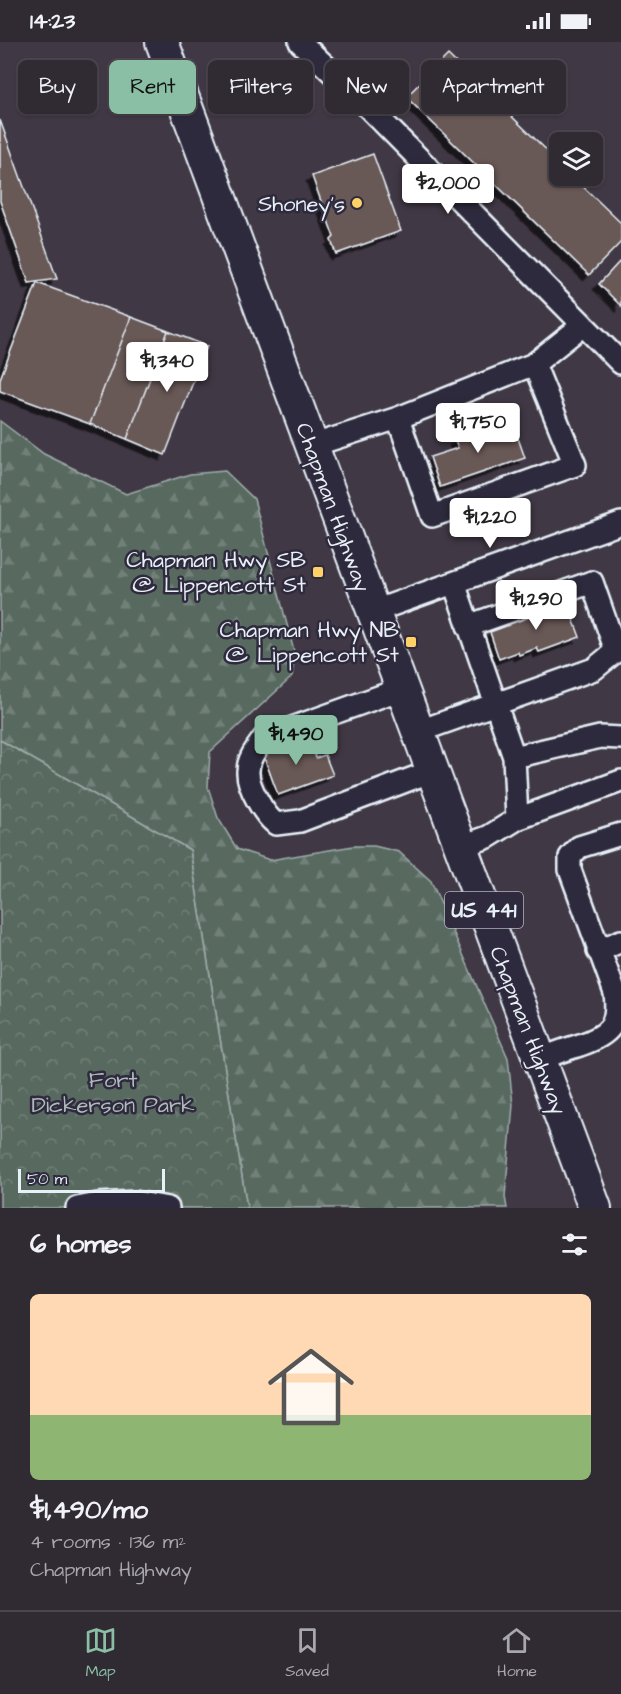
<!DOCTYPE html>
<meta charset="utf-8">
<style>
body{margin:0;font-family:"Architects Daughter",sans-serif;background:#38323b;color:#f1f3f6;height:100vh;display:flex;flex-direction:column;font-size:22px;white-space:nowrap}
*{box-sizing:border-box;margin:0}
p{font-size:20px;color:#a8a7ac}
.icon{flex:none;width:33px;height:33px;fill:none;stroke:currentColor;stroke-width:2;stroke-linecap:round;stroke-linejoin:round}
.map{position:relative;height:1166px;overflow:hidden}
.panel{display:flex;flex-direction:column;background:#302a33;flex:1}
.panel>*{flex:none}
.guide{position:absolute;left:18px;top:18px;width:585px;height:54px;display:flex;gap:12px}
.tools{position:absolute;left:549px;top:90px;display:grid;gap:12px}
.tools a{display:grid;place-items:center;width:54px;height:54px;border-radius:9px;background:#302a33;box-shadow:0 2px 4px #0004,0 0 0 2px #4b464e;font-size:30px}
.scale{position:absolute;left:18px;bottom:15px;width:147px;box-sizing:border-box;padding-left:6px;border:3px solid #e8f1f8;border-top:0;font-size:16px;line-height:21px;white-space:nowrap;color:#e8f1f8;-webkit-text-stroke:4px #2f2a3d;paint-order:stroke}
.price{position:absolute;translate:-50% -51px;padding:0 14px;border-radius:6px;background:#fff;color:#222;font-size:20px;line-height:39px;filter:drop-shadow(0 2px 3px #0008)}
.price::after{content:'';position:absolute;left:50%;top:36px;width:18px;height:14px;margin-left:-9px;background:inherit;clip-path:polygon(0 0,100% 0,50% 100%)}
.price.on{background:#8abfa5;color:#111}
ul{padding:0;list-style:none}
li{display:grid;align-content:center;gap:12px;height:318px;padding:0 30px}
li span{display:grid;place-items:center;height:186px;border-radius:9px;color:#555}
li>.icon{margin-inline-start:auto}
span .icon{width:108px;height:108px;fill:#fffc;stroke-width:1}
li b{font-size:26px}
h2{display:flex;justify-content:space-between;align-items:center;height:72px;padding:0 30px;font-size:26px}
.tag{padding:0 21px;border-radius:9px;background:#302a33;box-shadow:0 2px 4px #0004,0 0 0 2px #4b464e;font-size:21px;line-height:54px}
.tag.on{background:#8abfa5;color:#111}
.status{display:flex;justify-content:space-between;align-items:center;height:42px;padding:0 30px;background:#302a33;direction:ltr}
.status svg{height:16px;fill:currentColor}
.dock{display:flex;justify-content:space-around;align-items:center;height:84px;border-top:2px solid #4b464e;background:#302a33;font-size:16px;color:#a8a7ac}
.dock a{display:grid;justify-items:center;gap:3px}
.dock .on{color:#8abfa5}
.map>svg:first-child{display:block}
.forest{fill:url(#forest-firs);stroke:#a0aeac;stroke-width:1.5}
.park{fill:url(#park-crowns);stroke:#a0aeac;stroke-width:1.5}
.building{fill:#685856;stroke:#e8f1f8;stroke-width:1.5;filter:url(#shadow)}
.lines{fill:none;stroke-linecap:round;stroke-linejoin:round}
.minor-casing{stroke:#e8f1f8;stroke-width:26}
.highway-casing{stroke:#e8f1f8;stroke-width:36}
.minor{stroke:#2f2a3d;stroke-width:21}
.highway{stroke:#2f2a3d;stroke-width:32}
.poi-dot{fill:#ffd166;stroke:#2f2a3d;stroke-width:2}
.labels{text-anchor:middle;stroke-width:5;stroke-linejoin:round;paint-order:stroke}
.shield{fill:#2f2a3d;stroke:#b0b5c0;stroke-width:1.5}
.shield-label{font-size:21px;font-weight:bold;fill:#e8f1f8}
.poi-label{font-size:22px;fill:#e8f1f8;stroke:#2f2a3d;text-anchor:end}
.street-label{font-size:22px;fill:#e8f1f8;stroke:#2f2a3d}
.park-label{font-size:22px;fill:#afbbbc;stroke:#2f2a3d}
</style>
<div class="status"><b>14:23</b><svg viewBox="0 0 49 12"><path d="M0 12V9h3v3zM5 12V6h3v6zM10 12V3h3v9zM15 12V0h3v12zM26 1h20v11H26zM47 4h2v5h-2z"/></svg></div>
<div class="map">
<svg width="621" height="1166" viewBox="0 0 621 1166">
<defs>
<pattern id="forest-firs" width="22" height="20" patternUnits="userSpaceOnUse" patternTransform="scale(1.5)"><rect width="22" height="20" fill="#596a61"/><path d="M5 1l3.5 6h-7zM16 11l3.5 6h-7z" fill="#718078"/></pattern>
<pattern id="park-crowns" width="20" height="18" patternUnits="userSpaceOnUse" patternTransform="scale(1.5)"><rect width="20" height="18" fill="#596a61"/><path d="M2 6a3 3 0 1 1 6 0M12 15a3 3 0 1 1 6 0" fill="none" stroke="#718078"/></pattern>
<filter id="shadow"><feDropShadow dx="-5.5" dy="5.5" stdDeviation="0" flood-color="#0009"/></filter>
</defs>
<rect width="100%" height="100%" fill="#403844"/>
<filter id="ink" filterUnits="userSpaceOnUse"><feTurbulence type="fractalNoise" baseFrequency=".0167" numOctaves="2"/><feDisplacementMap in="SourceGraphic" scale="12" xChannelSelector="R" yChannelSelector="G"/><feConvolveMatrix kernelMatrix="1 2 1 2 8 2 1 2 1" color-interpolation-filters="sRGB"/></filter>
<g filter="url(#ink)">
<path class="forest" d="M0,379L44,412L126,452L190,432L225,429L254,457L295,613L292,635L210,710L208,745L218,776L237,807L270,818L353,804H374L399,810L431,839L508,1016L513,1063L505,1155L507,1166H247L190,808L0,698Z"/>
<path class="park" d="M0,698L190,808L247,1166H0Z"/>
<path class="building" d="M448,13L560,121V134H572L621,181V200L589,233L406,55Z
M0,78L57,237L29,241L0,159Z
M373,112L401,189L336,212L331,198L334,195L312,134Z
M621,218V264L599,242Z
M37,241L131,275L90,382L0,349V337Z
M131,275L168,289L127,397L90,382Z
M168,289L207,304L165,413L127,397Z
M512,379L525,416L440,445L430,415L458,406L455,398Z
M566,558L580,595L539,610L537,606L519,613L518,610L499,617L490,590L509,583L508,580Z
M308,695L316,716L325,713L333,733L278,753L263,712Z"/>
<g class="lines">
<defs>
<path id="minor" d="M300,0L356,53L621,321
M398,376L432,474L575,423L534,322
M311,404L398,376L534,322L583,283
M454,541L514,715L517,777L488,795L460,805
M372,570L621,481
M401,647L264,696C257,706 248,716 248,729C247,744 264,773 276,782L300,779L432,729
M417,690L594,627L616,609L592,540L468,584
M514,715L600,695L621,696
M517,777L621,739
M598,909L621,899
M540,1017C553,1012 567,1007 580,1003C610,993 619,983 615,951L570,828V815L579,805L621,792
M77,1166L98,1162L135,1160L168,1166"/>
<path id="highway" d="M162,0L595,1166"/>
</defs>
<use href="#minor" class="minor-casing"/>
<use href="#highway" class="highway-casing"/>
<use href="#minor" class="minor"/>
<use href="#highway" class="highway"/>
</g>
</g>
<g class="poi-dot">
<circle cx="357" cy="161" r="6"/>
<rect x="312" y="524" width="12" height="12" rx="3"/>
<rect x="405" y="594" width="12" height="12" rx="3"/>
</g>
<g class="labels">
<rect class="shield" x="445" y="850" width="78" height="36" rx="4.5"/>
<g class="shield-label">
<text x="484" y="875">US 441</text>
</g>
<g class="poi-label">
<text x="345" y="169">Shoney's</text>
<text x="306" y="525">Chapman Hwy SB<tspan x="306" dy="25">@ Lippencott St</tspan></text>
<text x="399" y="595">Chapman Hwy NB<tspan x="399" dy="25">@ Lippencott St</tspan></text>
</g>
<g class="street-label">
<text transform="translate(334 465) rotate(70)" y="8">Chapman Highway</text>
<text transform="translate(529 988) rotate(69)" y="8">Chapman Highway</text>
</g>
<g class="park-label">
<text x="113" y="1045">Fort<tspan x="113" dy="25">Dickerson Park</tspan></text>
</g>
</g>
</svg>
<div class="tools">
<a><svg class="icon" aria-label="layers" viewBox="0 0 24 24"><path d="M12 4l9 5-9 5-9-5zM3 14l9 5 9-5"/></svg></a>
</div>
<div class="scale">50 m</div>
<b class="price" style="left:448px;top:173px">$2,000</b>
<b class="price" style="left:167px;top:351px">$1,340</b>
<b class="price" style="left:478px;top:412px">$1,750</b>
<b class="price" style="left:490px;top:507px">$1,220</b>
<b class="price" style="left:536px;top:589px">$1,290</b>
<b class="price on" style="left:296px;top:724px">$1,490</b>
<div class="guide">
<a class="tag">Buy</a>
<a class="tag on">Rent</a>
<a class="tag">Filters</a>
<a class="tag">New</a>
<a class="tag">Apartment</a>
</div>
</div>
<section class="panel">
<h2>6 homes<svg class="icon" aria-label="filters" viewBox="0 0 24 24"><path d="M4 7h16M4 17h16"/><circle cx="9" cy="7" r="2"/><circle cx="15" cy="17" r="2"/></svg></h2>
<ul>
<li><span style="background:linear-gradient(#ffd9b3 65%,#8fb573 0)"><svg class="icon" aria-label="home" viewBox="0 0 24 24"><path d="M3 11l9-7 9 7M6 9v11h12V9"/></svg></span><div><b>$1,490/mo</b><p>4 rooms · 136 m²</p><p>Chapman Highway</p></div></li>
</ul>
</section>
<nav class="dock">
<a class="on"><svg class="icon" aria-label="map" viewBox="0 0 24 24"><path d="M3 6l6-2 6 2 6-2v14l-6 2-6-2-6 2zM9 4v14M15 6v14"/></svg>Map</a>
<a><svg class="icon" aria-label="saved" viewBox="0 0 24 24"><path d="M7 4h10v16l-5-4-5 4z"/></svg>Saved</a>
<a><svg class="icon" aria-label="home" viewBox="0 0 24 24"><path d="M3 11l9-7 9 7M6 9v11h12V9"/></svg>Home</a>
</nav>
